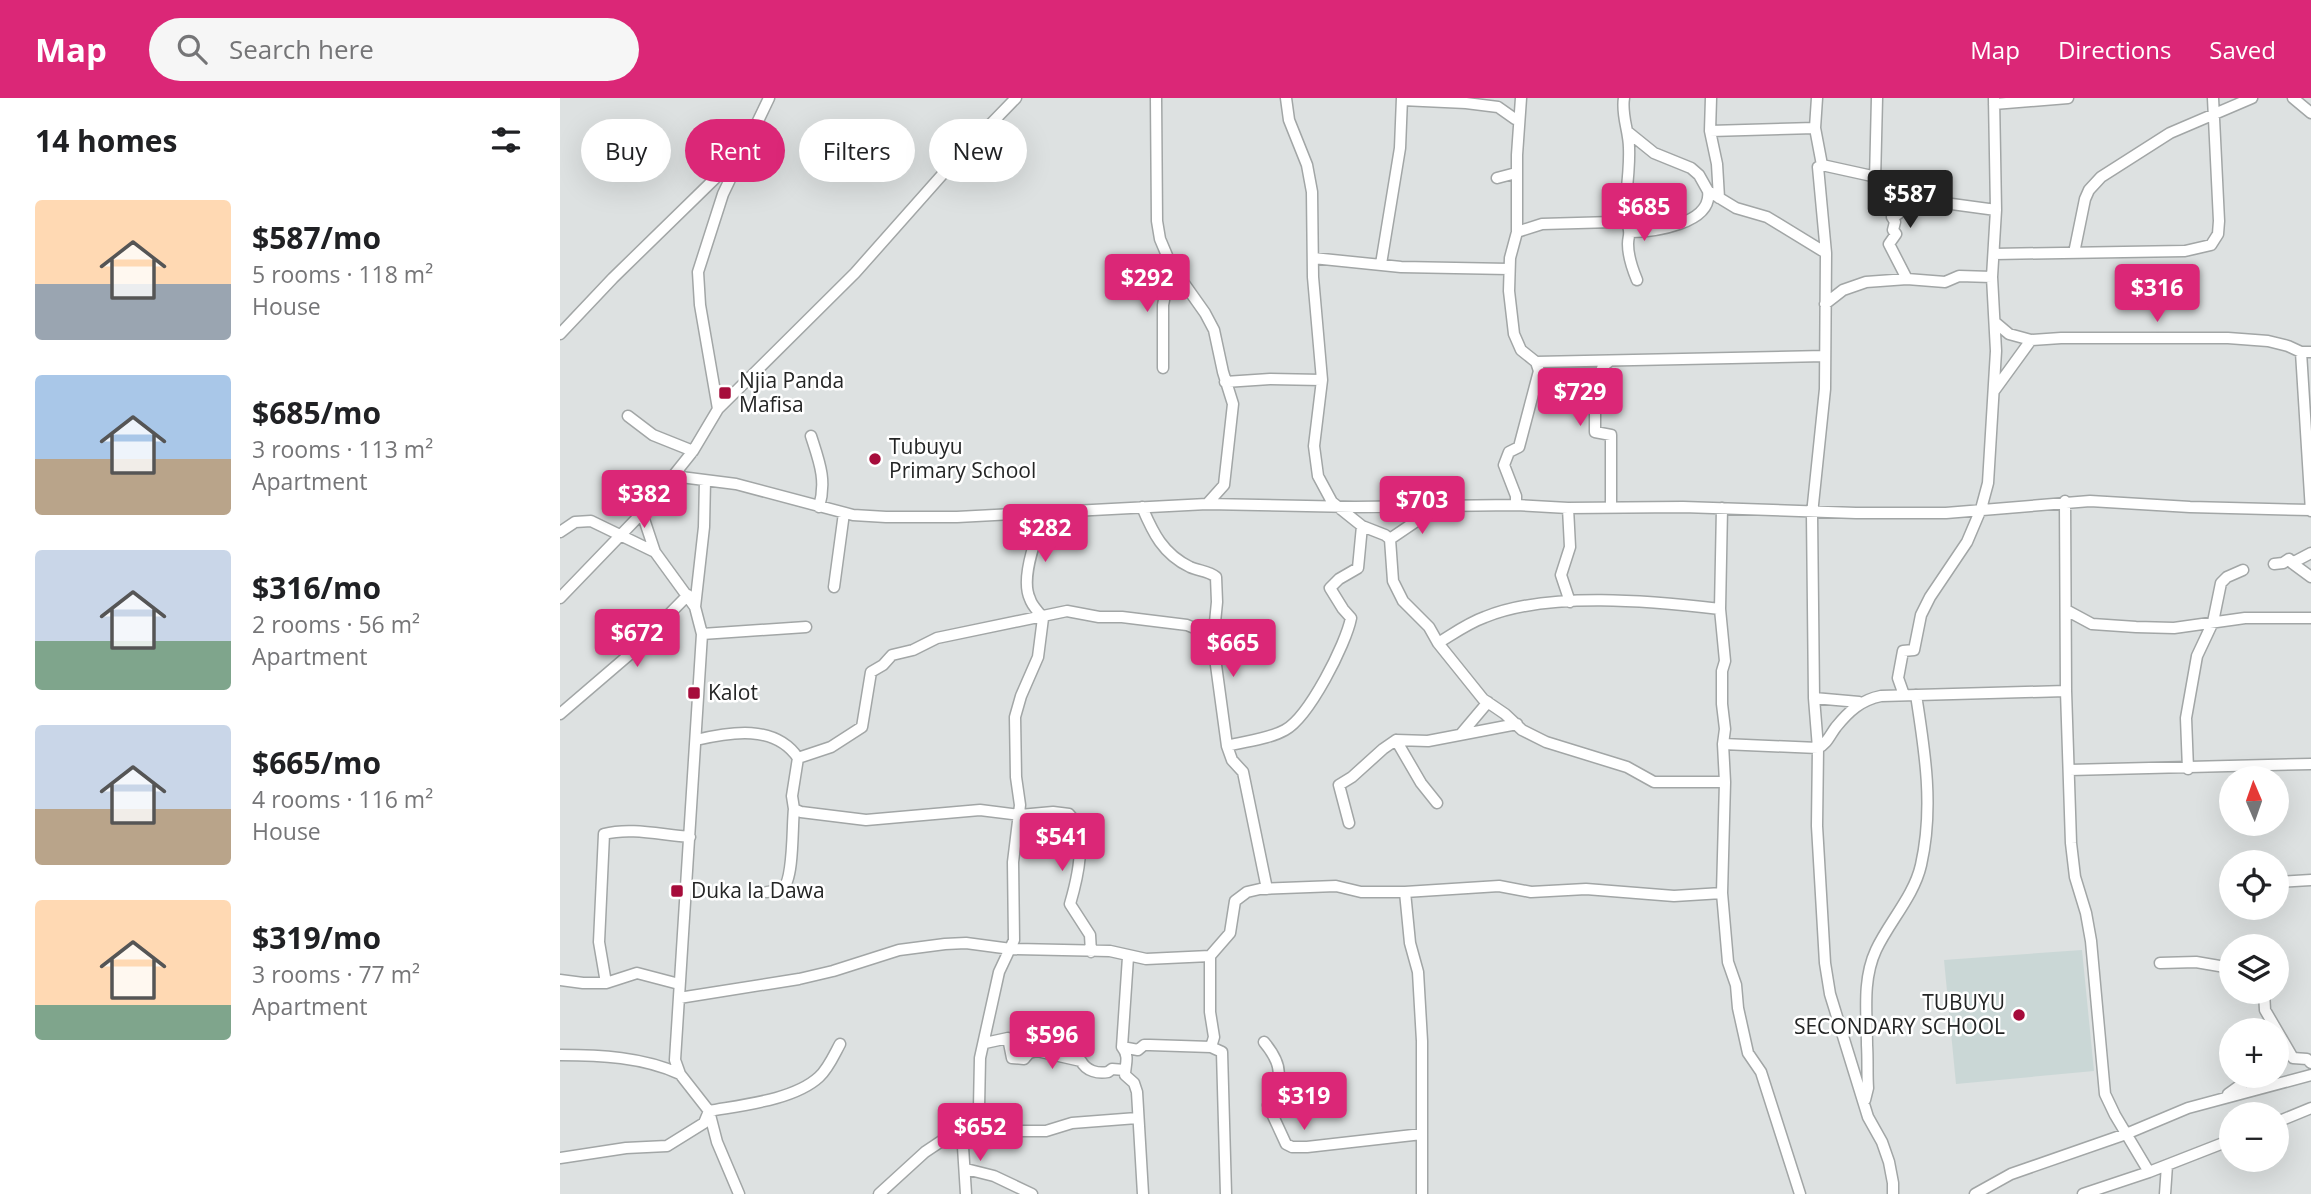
<!DOCTYPE html>
<meta charset="utf-8">
<style>
body{margin:0;font-family:"Open Sans",sans-serif;background:#f6f6f6;color:#202124;height:100vh;display:flex;flex-direction:column;font-size:26px;white-space:nowrap}
*{box-sizing:border-box;margin:0}
p{font-size:23px;color:#757577}
.icon{flex:none;width:38px;height:38px;fill:none;stroke:currentColor;stroke-width:2;stroke-linecap:round;stroke-linejoin:round}
.map{position:relative;flex:1;overflow:hidden}
.sheet{display:flex;flex-direction:column;background:#fff;width:560px}
.sheet>*{flex:none}
.banner{position:absolute;left:21px;top:21px;width:665px;height:63px;display:flex;gap:14px}
.needle{width:46px;rotate:358deg}
.controls{position:absolute;left:1659px;top:668px;display:grid;gap:14px}
.controls a{display:grid;place-items:center;width:70px;height:70px;border-radius:50%;background:#fff;box-shadow:0 7px 28px #0002;font-size:35px}
.price{position:absolute;translate:-50% -60px;padding:0 16px;border-radius:7px;background:#db2777;color:#fff;font-size:23px;line-height:46px;filter:drop-shadow(0 2px 4px #0008)}
.price::after{content:'';position:absolute;left:50%;top:42px;width:21px;height:16px;margin-left:-10px;background:inherit;clip-path:polygon(0 0,100% 0,50% 100%)}
.price.on{background:#222;color:#fff}
ul{padding:0;list-style:none}
li{display:flex;align-items:center;gap:21px;height:175px;padding:0 35px}
li span{display:grid;place-items:center;flex:none;width:196px;height:140px;border-radius:7px;color:#555}
li>.icon{margin-inline-start:auto}
span .icon{width:84px;height:84px;fill:#fffc;stroke-width:1}
li b{font-size:30px}
h2{display:flex;justify-content:space-between;align-items:center;height:84px;padding:0 35px;font-size:30px}
.pill{padding:0 24px;border-radius:32px;background:#fff;box-shadow:0 7px 28px #0002;font-size:24px;line-height:63px}
.pill.on{background:#db2777;color:#fff}
header{display:flex;align-items:center;gap:42px;box-sizing:border-box;height:98px;padding:0 35px;background:#db2777;color:#fff}
header strong{font-size:33px}
nav{display:flex;gap:38px;margin-inline-start:auto;font-size:24px}
.search{width:490px;height:63px;background:#f6f6f6;display:flex;align-items:center;gap:18px;box-sizing:border-box;padding:0 24px;border-radius:38px;color:#757577;font-size:26px}
main{display:flex;flex:1;min-height:0}
.map>svg:first-child{display:block}
.built{fill:#cad7d6}
.lines{fill:none;stroke-linecap:round;stroke-linejoin:round}
.street-casing{stroke:#a2a6a6;stroke-width:13}
.street{stroke:#fff;stroke-width:10}
.poi-dot{fill:#a60c3b;stroke:#fff;stroke-width:2.5}
.labels{text-anchor:middle;stroke-width:5;stroke-linejoin:round;paint-order:stroke}
.poi-label{font-size:21px;fill:#242525;stroke:#fff;text-anchor:start}
</style>
<header>
<strong>Map</strong>
<div class="search"><svg class="icon" aria-label="search" viewBox="0 0 24 24"><circle cx="10" cy="10" r="6"/><path d="M15 15l6 6"/></svg>Search here</div>
<nav><a>Map</a><a>Directions</a><a>Saved</a></nav>
</header>
<main>
<section class="sheet">
<h2>14 homes<svg class="icon" aria-label="filters" viewBox="0 0 24 24"><path d="M4 7h16M4 17h16"/><circle cx="9" cy="7" r="2"/><circle cx="15" cy="17" r="2"/></svg></h2>
<ul>
<li><span style="background:linear-gradient(#ffd9b3 60%,#9aa5b1 0)"><svg class="icon" aria-label="home" viewBox="0 0 24 24"><path d="M3 11l9-7 9 7M6 9v11h12V9"/></svg></span><div><b>$587/mo</b><p>5 rooms · 118 m²</p><p>House</p></div></li>
<li><span style="background:linear-gradient(#a9c7e8 60%,#b9a48a 0)"><svg class="icon" aria-label="home" viewBox="0 0 24 24"><path d="M3 11l9-7 9 7M6 9v11h12V9"/></svg></span><div><b>$685/mo</b><p>3 rooms · 113 m²</p><p>Apartment</p></div></li>
<li><span style="background:linear-gradient(#c9d6e8 65%,#7fa58c 0)"><svg class="icon" aria-label="home" viewBox="0 0 24 24"><path d="M3 11l9-7 9 7M6 9v11h12V9"/></svg></span><div><b>$316/mo</b><p>2 rooms · 56 m²</p><p>Apartment</p></div></li>
<li><span style="background:linear-gradient(#c9d6e8 60%,#b9a48a 0)"><svg class="icon" aria-label="home" viewBox="0 0 24 24"><path d="M3 11l9-7 9 7M6 9v11h12V9"/></svg></span><div><b>$665/mo</b><p>4 rooms · 116 m²</p><p>House</p></div></li>
<li><span style="background:linear-gradient(#ffd9b3 75%,#7fa58c 0)"><svg class="icon" aria-label="home" viewBox="0 0 24 24"><path d="M3 11l9-7 9 7M6 9v11h12V9"/></svg></span><div><b>$319/mo</b><p>3 rooms · 77 m²</p><p>Apartment</p></div></li>
</ul>
</section>
<div class="map">
<svg width="1751" height="1096" viewBox="0 0 1751 1096">
<rect width="100%" height="100%" fill="#dde1e1"/>
<path class="built" d="M1522,852L1534,973L1396,986L1384,862Z"/>
<g class="lines">
<defs>
<path id="street" d="M596,0L597,123L600,141L611,167L645,215L654,232L663,274L673,306L664,387L647,406
M726,0L729,22L747,67L752,94L753,179L762,282L754,348L758,378L772,404L802,428L825,437L830,441L833,483L843,503L869,529L878,545L923,601L945,616L962,632L986,644L1067,669L1094,684H1165
M1151,0L1150,33L1157,66L1159,100
M1257,0L1255,30L1262,67L1258,69L1266,155L1265,291L1252,416L1254,600L1258,650L1257,728L1265,865L1270,896L1308,1019L1322,1044L1329,1064L1333,1085V1096
M1317,0L1315,83L1330,102L1340,99L1436,112
M1733,0L1751,15
M842,2L906,5L938,9L955,21
M1434,6L1508,0
M1150,33L1255,30
M1068,34L1094,55L1131,70L1139,77L1148,93L1176,110L1207,119L1266,155
M1262,67L1312,78L1315,83
M937,80L956,75
M1330,102L1337,108L1338,116L1332,119L1335,124L1333,132L1336,136L1329,146L1347,181
M1068,128C1071,136 1068,138 1068,146C1068,158 1072,170 1077,182
M957,134L982,126L1053,124L1064,118C1066,96 1070,72 1069,50C1069,33 1061,17 1064,0
M1070,134C1093,134 1153,126 1148,93
M1514,155L1525,101L1529,92L1541,79L1610,35L1692,0
M1434,156L1625,153L1651,147L1658,136L1659,123L1653,0
M753,160L841,169L949,171
M821,166L840,50L842,0
M1265,206L1283,192L1306,184L1347,181L1385,184L1399,178L1432,179
M1436,225L1449,236L1471,242L1501,240H1668L1708,243L1728,248L1741,254H1751
M0,236L53,180L175,61
M1741,254L1751,413
M1050,263L1043,268L1041,273L1039,293L1035,307V334L1051,337V409
M976,264L1265,258
M603,270V207L611,167
M665,284L710,281L762,282
M1434,293L1471,242
M158,311L140,207L138,174L163,96L209,0
M68,318L93,337L133,353
M251,338C259,363 267,382 259,409
M113,378L176,386L293,417L326,419H397L647,406L795,409L956,407L1008,410L1123,409L1296,415H1386L1530,403L1630,409L1751,412
M1505,403L1506,593L1511,745L1515,779L1526,815L1531,843L1545,996L1555,1017L1589,1074
M956,407V398L944,367L949,354L959,349L979,273L976,264L961,252L954,236L949,193L950,160L957,134V57L961,0
M582,409C593,435 603,456 630,469C639,473 649,473 656,479L657,504L653,545L667,648L672,662L683,674L707,791
M1008,410L1010,449L1001,477L1010,504
M1162,410L1160,511L1165,563L1162,573V606L1165,631L1163,646L1165,684L1162,795L1168,864L1176,887L1178,910L1188,955L1201,974L1240,1096
M82,415L95,454L135,509L142,536L115,962L120,976L149,1013L157,1044L179,1096
M0,434L15,424L31,423L95,454
M830,441L858,422L874,408
M1732,465L1751,479
M1714,466L1723,465L1729,461L1732,465L1751,455
M274,489L284,415
M0,500L82,415L113,378L133,353L158,311L295,175L389,69L456,0
M135,509L144,429L145,382
M1506,512L1532,526L1576,529L1614,530L1685,520H1751
M142,536L246,529
M878,545C893,536 908,525 925,519C989,493 1092,503 1160,511
M1344,597L1338,580L1343,553L1354,552L1361,517L1370,499L1407,444L1421,411L1428,385L1436,253L1432,179L1436,112L1434,0
M1254,600L1299,604
M0,616L70,556L128,497
M901,636L928,604
M136,642C170,634 215,626 238,660L232,698L234,711L241,714L306,722L420,712L460,717L493,714L509,716C529,736 517,782 510,806L530,837L531,854
M836,642L861,685L877,705
M1163,646L1258,650C1267,646 1270,637 1276,629C1289,613 1301,602 1321,598L1506,593
M667,648C686,643 709,641 725,632C749,619 786,546 791,520L783,511L770,490L779,481L798,470L802,428
M238,660L271,649L302,629L311,574L323,567L332,557L353,552L377,540L507,513L539,519H562L627,527L639,532L653,545
M1628,671L1626,620L1637,558L1653,524L1661,485L1667,479L1683,472
M1509,672L1751,666
M789,725L779,687L792,679L823,651L836,642L868,643L957,626
M1717,784L1751,782
M207,794C212,793 219,793 223,790C234,781 232,726 234,711
M845,794L850,845L858,874L862,943V1096
M568,859L562,949C570,959 565,966 565,977L574,985L577,994L583,1096
M1600,865L1636,864L1671,870
M0,882L23,885H46L77,875L119,886
M46,885L39,844L44,736C71,729 101,737 130,739
M1704,894L1705,912L1733,960L1747,961L1751,965
M119,900L239,881L273,873L339,852L385,846L406,845L451,851L550,853L586,861L650,858
M704,944C724,968 722,980 708,1007L726,1046L732,1049H747L862,1036
M425,945L448,940L452,960L464,961L469,955L477,953L521,963C526,973 538,976 548,974L552,971L565,972
M562,949L578,952L584,947H590L651,949
M1717,949V957
M0,957C40,957 83,959 120,976
M1668,996L1693,978
M1305,1002L1308,990C1307,976 1308,962 1307,947C1307,916 1302,882 1316,852C1329,824 1354,798 1361,767C1374,710 1365,654 1356,597
M1717,1024L1751,1010
M0,1060L66,1050L107,1048L144,1025L149,1013C182,1007 234,1002 259,979C268,971 274,957 280,946
M406,1071L434,1078L472,1096
M319,1096L365,1054L392,1036L410,1029L419,1010L420,960L439,874L454,842L453,764L460,707L456,679L455,619L461,598L478,559L483,520C479,514 472,508 470,501C460,480 477,436 486,415
M406,1096L402,1033H486L512,1025L577,1020
M666,1096L662,954L651,949L654,939L650,914V858L670,835L675,803L687,794L700,791L776,788L801,794H845L939,788L971,794L1026,791L1114,798L1162,795
M1415,1096L1451,1076L1566,1036L1628,1010L1751,977
M1523,1096L1589,1074L1671,1042
M1605,1096L1607,1067"/>
</defs>
<use href="#street" class="street-casing"/>
<use href="#street" class="street"/>
</g>
<g class="poi-dot">
<rect x="158" y="288" width="14" height="14" rx="3.5"/>
<circle cx="315" cy="361" r="7"/>
<rect x="127" y="588" width="14" height="14" rx="3.5"/>
<rect x="110" y="786" width="14" height="14" rx="3.5"/>
<circle cx="1459" cy="917" r="7"/>
</g>
<g class="labels">
<g class="poi-label">
<text x="179" y="290">Njia Panda<tspan x="179" dy="24">Mafisa</tspan></text>
<text x="329" y="356">Tubuyu<tspan x="329" dy="24">Primary School</tspan></text>
<text x="148" y="602">Kalot</text>
<text x="131" y="800">Duka la Dawa</text>
<text x="1445" y="912" text-anchor="end">TUBUYU<tspan x="1445" dy="24">SECONDARY SCHOOL</tspan></text>
</g>
</g>
</svg>
<div class="controls">
<a><svg class="needle" viewBox="-14 -14 28 28"><path d="M0-13l5 13h-10z" fill="#e53935"/><path d="M0 13l5-13h-10z" fill="#757577"/></svg></a>
<a><svg class="icon" aria-label="locate" viewBox="0 0 24 24"><circle cx="12" cy="12" r="6"/><path d="M12 2v4M12 18v4M2 12h4M18 12h4"/></svg></a>
<a><svg class="icon" aria-label="layers" viewBox="0 0 24 24"><path d="M12 4l9 5-9 5-9-5zM3 14l9 5 9-5"/></svg></a>
<a>+</a>
<a>−</a>
</div>
<b class="price on" style="left:1350px;top:132px">$587</b>
<b class="price" style="left:1084px;top:145px">$685</b>
<b class="price" style="left:587px;top:216px">$292</b>
<b class="price" style="left:1597px;top:226px">$316</b>
<b class="price" style="left:1020px;top:330px">$729</b>
<b class="price" style="left:84px;top:432px">$382</b>
<b class="price" style="left:862px;top:438px">$703</b>
<b class="price" style="left:485px;top:466px">$282</b>
<b class="price" style="left:77px;top:571px">$672</b>
<b class="price" style="left:673px;top:581px">$665</b>
<b class="price" style="left:502px;top:775px">$541</b>
<b class="price" style="left:492px;top:973px">$596</b>
<b class="price" style="left:744px;top:1034px">$319</b>
<b class="price" style="left:420px;top:1065px">$652</b>
<div class="banner">
<a class="pill">Buy</a>
<a class="pill on">Rent</a>
<a class="pill">Filters</a>
<a class="pill">New</a>
</div>
</div>
</main>
